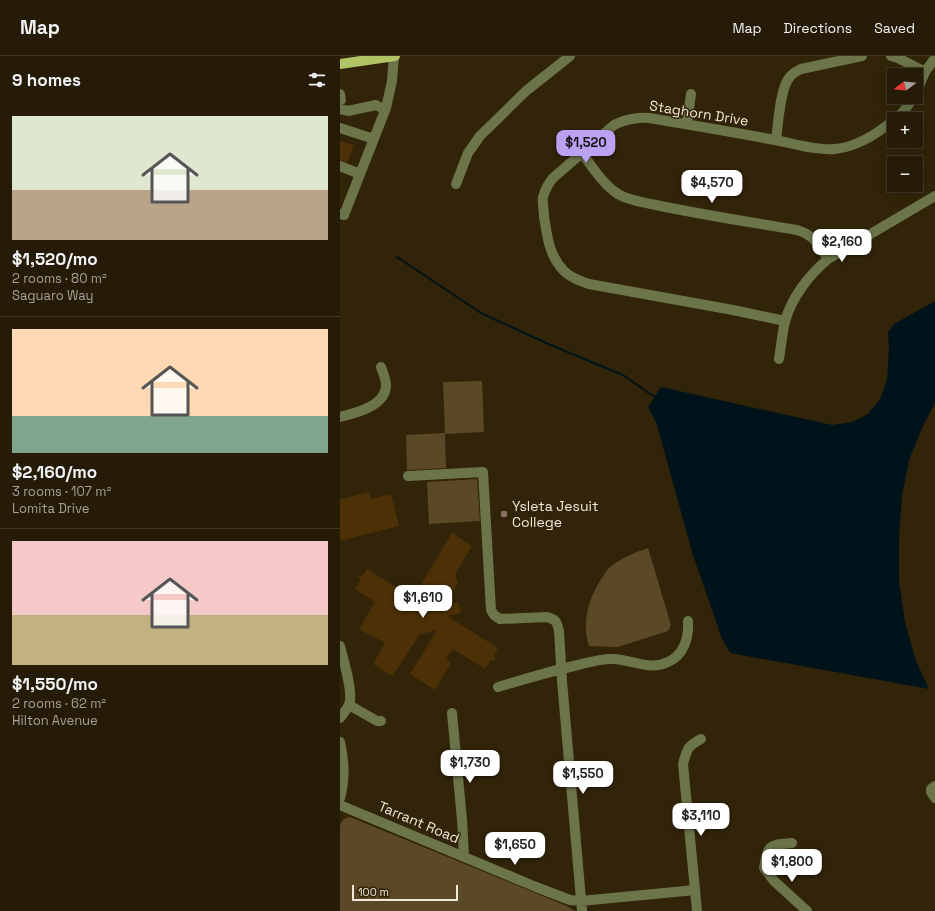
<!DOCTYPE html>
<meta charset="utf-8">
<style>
body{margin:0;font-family:"Space Grotesk",sans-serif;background:#2e2411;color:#f1f3f6;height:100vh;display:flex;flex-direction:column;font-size:15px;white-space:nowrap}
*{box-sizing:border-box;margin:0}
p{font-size:13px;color:#a4a19b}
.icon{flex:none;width:22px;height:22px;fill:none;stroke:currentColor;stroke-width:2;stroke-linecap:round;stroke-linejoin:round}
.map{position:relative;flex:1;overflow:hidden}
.sheet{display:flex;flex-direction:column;background:#261b07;width:340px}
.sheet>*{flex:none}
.needle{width:26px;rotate:254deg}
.buttons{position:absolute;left:547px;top:12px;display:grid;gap:8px}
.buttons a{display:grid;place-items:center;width:36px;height:36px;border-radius:0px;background:#261b07;box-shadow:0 2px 10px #0003,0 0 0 1px #423928;font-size:20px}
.scale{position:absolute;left:12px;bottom:10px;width:106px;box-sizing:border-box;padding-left:4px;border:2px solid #f2e8d9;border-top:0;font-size:11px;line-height:14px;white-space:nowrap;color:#f2e8d9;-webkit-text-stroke:3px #322409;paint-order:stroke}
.price{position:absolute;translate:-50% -34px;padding:0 9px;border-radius:8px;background:#fff;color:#222;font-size:13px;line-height:26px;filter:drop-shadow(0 1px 2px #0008)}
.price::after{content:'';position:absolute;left:50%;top:24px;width:12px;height:9px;margin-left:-6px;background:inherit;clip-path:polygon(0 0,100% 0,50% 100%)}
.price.selected{background:#bca0f2;color:#111}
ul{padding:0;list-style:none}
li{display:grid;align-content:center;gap:8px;height:212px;padding:0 12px}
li+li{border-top:1px solid #423928}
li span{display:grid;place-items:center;height:124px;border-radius:0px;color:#555}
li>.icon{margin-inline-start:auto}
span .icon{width:72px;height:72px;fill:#fffc;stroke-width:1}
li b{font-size:17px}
h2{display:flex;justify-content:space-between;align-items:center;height:48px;padding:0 12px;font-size:17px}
header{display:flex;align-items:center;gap:24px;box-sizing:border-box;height:56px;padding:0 20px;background:#261b07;border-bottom:1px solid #423928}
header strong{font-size:19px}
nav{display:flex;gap:22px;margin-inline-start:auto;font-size:14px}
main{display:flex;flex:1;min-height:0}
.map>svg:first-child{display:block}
.green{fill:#5b4827}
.water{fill:#00131b}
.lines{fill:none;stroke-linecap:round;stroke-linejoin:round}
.stream{stroke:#00131b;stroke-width:2}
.building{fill:#4b3105}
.minor{stroke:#6b7549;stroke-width:10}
.major{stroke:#b0c466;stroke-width:10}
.education-dot{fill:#8d6e63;stroke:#322409;stroke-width:1.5}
.labels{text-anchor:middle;stroke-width:3;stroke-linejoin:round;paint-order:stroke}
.street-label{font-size:14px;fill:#f2e8d9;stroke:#322409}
.poi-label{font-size:14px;fill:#f2e8d9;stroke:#322409;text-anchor:start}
</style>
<header>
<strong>Map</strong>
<nav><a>Map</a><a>Directions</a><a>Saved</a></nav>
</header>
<main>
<section class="sheet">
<h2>9 homes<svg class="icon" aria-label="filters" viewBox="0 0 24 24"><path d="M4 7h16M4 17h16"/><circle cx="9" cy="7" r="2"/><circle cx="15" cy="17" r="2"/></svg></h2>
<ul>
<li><span style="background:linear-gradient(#dfe7d0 60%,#b9a48a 0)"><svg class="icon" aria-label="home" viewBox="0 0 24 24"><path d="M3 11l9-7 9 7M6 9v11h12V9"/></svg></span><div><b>$1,520/mo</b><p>2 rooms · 80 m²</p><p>Saguaro Way</p></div></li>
<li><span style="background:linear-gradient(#ffd9b3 70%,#7fa58c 0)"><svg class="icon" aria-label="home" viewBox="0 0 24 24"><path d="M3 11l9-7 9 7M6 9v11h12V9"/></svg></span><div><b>$2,160/mo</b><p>3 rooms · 107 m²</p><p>Lomita Drive</p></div></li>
<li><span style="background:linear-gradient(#f6c9c9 60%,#c2b280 0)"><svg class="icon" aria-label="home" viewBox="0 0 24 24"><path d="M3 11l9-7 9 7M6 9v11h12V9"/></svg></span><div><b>$1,550/mo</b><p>2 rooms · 62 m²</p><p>Hilton Avenue</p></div></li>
</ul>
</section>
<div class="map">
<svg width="595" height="855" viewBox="0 0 595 855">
<rect width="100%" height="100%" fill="#322409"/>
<path class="green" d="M142,325L144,376L105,378L106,412L67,414L66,379L105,377L103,326Z
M137,423L140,465L89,468L87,426Z
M308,492L331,569L328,575L278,591L249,590C241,567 249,541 262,522C264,519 267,514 269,512C279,503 296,496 308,492Z
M10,761L227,850L235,855H0V769C2,764 4,762 10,761Z"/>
<path class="water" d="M595,245V347L583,370L569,404L562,440L559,481V524L565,566L576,605L589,633L390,597L382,583L352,496L317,369L308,351L321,331L492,369L512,366L528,358L540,343L547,324L549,292L548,276L554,268Z"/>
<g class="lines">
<path class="stream" d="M57,201L141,257L206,287L283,319L316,342"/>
</g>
<path class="building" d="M0,85L14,89L8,106L0,104Z
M29,436L31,443L51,438L59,470L0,485V443Z
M112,477L132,490L115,518L118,527L104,550L118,546L121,557L107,560L158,592L154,598L156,604L150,605L145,613L113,593L106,603L111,607L95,634L70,618L97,574L79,579L53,620L33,608L45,587L19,573L35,546L15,533L21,524L17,521L23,519L27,513L67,538L77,535Z"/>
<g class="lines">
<path class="minor" d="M551,0L558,2L585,16
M0,38L1,44
M576,38L582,23L585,16L595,2
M0,53L8,55L36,49L45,54
M555,63L563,56L574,41
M347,68L351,38
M0,72L34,83
M436,84C438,69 440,33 449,22C452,17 457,15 461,13L522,0
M242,97C253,112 263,128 278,138C289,145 304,146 316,149C363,159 410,166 457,174C474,179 479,189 488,203
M0,110L20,118
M116,128L128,97L140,80L186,35L230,0
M0,158L4,159L46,52L52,25L54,0
M445,265L393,254L249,228C240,225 231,222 224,215C209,200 207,180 204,160C204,154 202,147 203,141C205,134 208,128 213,122L274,69C286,63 296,61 309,62C351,69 393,76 435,84C452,87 478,95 495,93C517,91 537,78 554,64
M439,303C441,291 442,278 445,266C451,242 469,219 488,203L595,140
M0,361C16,357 46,350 46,329C46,323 43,317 41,311
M68,420L143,416L151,554L154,559L160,563L206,561C216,563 217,566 219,575L222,625L242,855
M0,590C3,603 14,636 9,649C7,653 3,658 0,662
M158,631C185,623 211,615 238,609C250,606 262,602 274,603C292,604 310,615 328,606C344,599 349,582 348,565
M9,649L37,665H41
M112,657L122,764L124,800
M0,686C4,704 5,725 0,742
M595,730L591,733V736L595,742
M0,749L196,831L230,844L241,845L355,834
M452,787C429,789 428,788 424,812L434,825L467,855
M357,855L343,708C347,694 347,690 361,683"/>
<path class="major" d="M0,8L55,0"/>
</g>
<circle class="education-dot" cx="164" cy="458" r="4"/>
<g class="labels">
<g class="street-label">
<text transform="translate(359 57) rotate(9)" y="5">Staghorn Drive</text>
<text transform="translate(79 766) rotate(23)" y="5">Tarrant Road</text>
</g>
<g class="poi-label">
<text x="172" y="455">Ysleta Jesuit<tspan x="172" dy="16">College</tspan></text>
</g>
</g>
</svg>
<div class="buttons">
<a><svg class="needle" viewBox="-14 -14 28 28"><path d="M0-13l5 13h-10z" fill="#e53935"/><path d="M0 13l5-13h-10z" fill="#a4a19b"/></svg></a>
<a>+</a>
<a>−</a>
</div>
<div class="scale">100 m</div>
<b class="price selected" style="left:246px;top:108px">$1,520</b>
<b class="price" style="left:372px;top:148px">$4,570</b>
<b class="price" style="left:502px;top:207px">$2,160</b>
<b class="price" style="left:83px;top:563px">$1,610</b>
<b class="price" style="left:130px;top:728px">$1,730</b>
<b class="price" style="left:243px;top:739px">$1,550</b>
<b class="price" style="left:361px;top:781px">$3,110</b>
<b class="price" style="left:175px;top:810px">$1,650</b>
<b class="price" style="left:452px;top:827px">$1,800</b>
</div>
</main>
